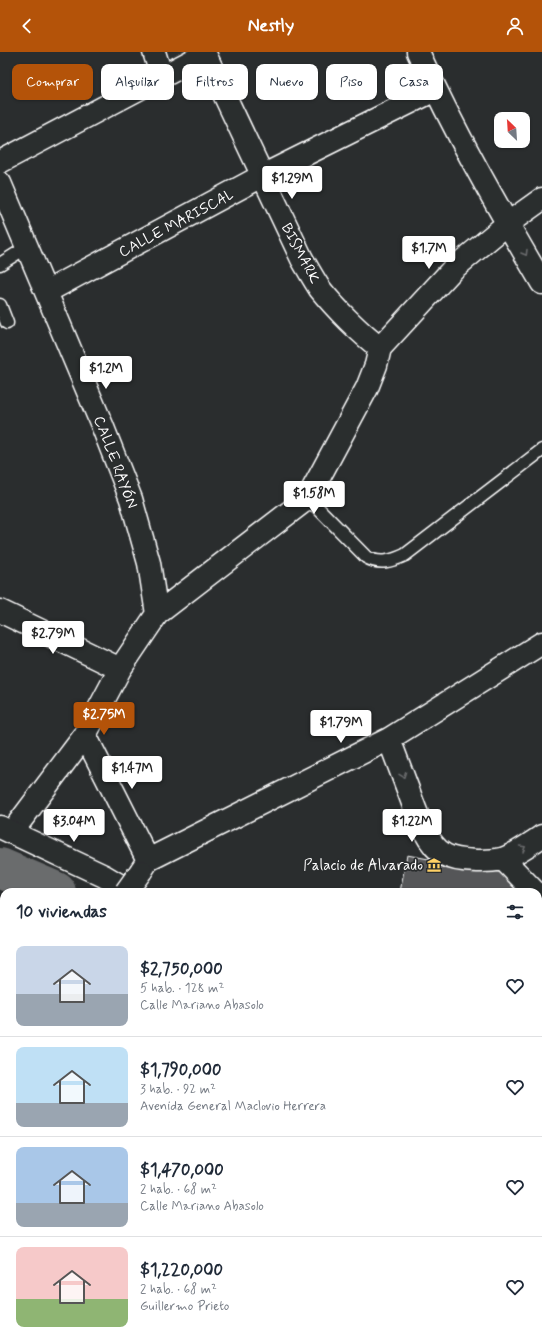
<!DOCTYPE html>
<html lang="es">
<meta charset="utf-8">
<style>
body{margin:0;font-family:Mynerve,sans-serif;background:#f6f6f7;color:#1f2937;height:100vh;display:flex;flex-direction:column;font-size:15px;white-space:nowrap}
*{box-sizing:border-box;margin:0}
p{font-size:13px;color:#747a83}
.icon{flex:none;width:22px;height:22px;fill:none;stroke:currentColor;stroke-width:2;stroke-linecap:round;stroke-linejoin:round}
.map{position:relative;flex:1;overflow:hidden}
.details{position:absolute;left:0px;top:836px;width:542px;height:456px;display:flex;flex-direction:column;background:#fff;border-radius:12px 12px 0 0;box-shadow:0 1px 3px #0004}
.details>*{flex:none}
.hud{position:absolute;left:12px;top:12px;width:518px;height:36px;display:flex;gap:8px}
.needle{width:26px;rotate:335deg}
.fabs{position:absolute;left:494px;top:60px;display:grid;gap:8px}
.fabs a{display:grid;place-items:center;width:36px;height:36px;border-radius:8px;background:#fff;box-shadow:0 1px 3px #0004;font-size:20px}
.price{position:absolute;translate:-50% -34px;padding:0 9px;border-radius:4px;background:#fff;color:#222;font-size:13px;line-height:26px;filter:drop-shadow(0 1px 2px #0008)}
.price::after{content:'';position:absolute;left:50%;top:24px;width:12px;height:9px;margin-left:-6px;background:inherit;clip-path:polygon(0 0,100% 0,50% 100%)}
.price.on{background:#b45309;color:#fff}
ul{padding:0;list-style:none}
li{display:flex;align-items:center;gap:12px;height:100px;padding:0 16px}
li+li{border-top:1px solid #e0e1e3}
li span{display:grid;place-items:center;flex:none;width:112px;height:80px;border-radius:8px;color:#555}
li>.icon{margin-inline-start:auto}
span .icon{width:48px;height:48px;fill:#fffc;stroke-width:1}
li b{font-size:17px}
h2{display:flex;justify-content:space-between;align-items:center;height:48px;padding:0 16px;font-size:17px}
.pill{padding:0 14px;border-radius:8px;background:#fff;box-shadow:0 1px 3px #0004;font-size:14px;line-height:36px}
.pill.on{background:#b45309;color:#fff}
header{display:flex;justify-content:space-between;align-items:center;height:52px;padding:0 16px;background:#b45309;color:#fff;font-size:18px;font-weight:700}
.map>svg:first-child{display:block}
.green{fill:#414445;stroke:#a0a2a2}
.lines{fill:none;stroke-linecap:round;stroke-linejoin:round}
.river{stroke:#6a6c6d;stroke-width:40}
.building{fill:#555758;stroke:#fff}
.lane-casing{stroke:#fff;stroke-width:15}
.street-casing{stroke:#fff;stroke-width:25}
.secondary-casing{stroke:#fff;stroke-width:25}
.lane{stroke:#2a2d2e;stroke-width:12}
.street{stroke:#2a2d2e;stroke-width:22}
.secondary{stroke:#2a2d2e;stroke-width:22}
.street-bridge-casing{stroke:#fff;stroke-width:25;stroke-linecap:butt}
.street-bridge{stroke:#2a2d2e;stroke-width:22}
.oneway{stroke:#6a6c6d}
.labels{text-anchor:middle;stroke-width:3.5;stroke-linejoin:round;paint-order:stroke}
.street-label{font-size:15px;fill:#fff;stroke:#2a2d2e}
.poi-label{font-size:15px;fill:#fff;stroke:#2a2d2e;text-anchor:end}
</style>
<header><svg class="icon" aria-label="back" viewBox="0 0 24 24"><path d="M15 5l-7 7 7 7"/></svg>Nestly<svg class="icon" aria-label="person" viewBox="0 0 24 24"><circle cx="12" cy="8" r="4"/><path d="M4 21q1-7 8-7t8 7"/></svg></header>
<div class="map">
<svg width="542" height="1292" viewBox="0 0 542 1292">
<rect width="100%" height="100%" fill="#2a2d2e"/>
<filter id="ink" filterUnits="userSpaceOnUse"><feTurbulence type="fractalNoise" baseFrequency=".025" numOctaves="2"/><feDisplacementMap in="SourceGraphic" scale="8" xChannelSelector="R" yChannelSelector="G"/><feConvolveMatrix kernelMatrix="1 2 1 2 8 2 1 2 1" color-interpolation-filters="sRGB"/></filter>
<g filter="url(#ink)">
<path class="green" d="M538,1207L542,1210V1292H487L478,1288H538Z"/>
<g class="lines">
<path class="river" d="M0,816L56,840
M538,1129L542,1131"/>
</g>
<path class="building" d="M407,803L521,824L518,840H400Z"/>
<g class="lines">
<defs>
<path id="lane" d="M0,212L27,195
M0,253L7,271
M308,446L366,505C379,513 392,509 405,503L542,398
M0,1070L4,1074"/>
<path id="street" d="M154,0L162,25
M418,0C454,79 498,156 542,231
M0,110L205,2L302,207C308,217 314,228 320,237C335,256 361,282 380,296
M0,131L102,373L131,447L149,511L157,562
M46,240L262,124L435,38
M0,559L120,617
M85,683L148,808
M389,687C395,703 401,719 407,735C415,756 425,792 445,803C458,810 488,810 502,807C511,805 533,790 542,784
M12,780L85,683L120,617L157,562L308,446L367,336L376,313L380,296L453,217L507,172L542,147
M503,807L535,840
M141,819L148,808L389,687L542,591
M0,967L4,971
M0,1009L4,1004
M426,1288L435,1292
M77,1292L80,1288
M268,1292L270,1288"/>
<path id="secondary" d="M0,775L104,824L131,840
M538,1086L542,1089"/>
</defs>
<use href="#lane" class="lane-casing"/>
<use href="#street" class="street-casing"/>
<use href="#secondary" class="secondary-casing"/>
<use href="#lane" class="lane"/>
<use href="#street" class="street"/>
<use href="#secondary" class="secondary"/>
<defs>
<path id="street-bridge" d="M126,840L141,819"/>
</defs>
<use href="#street-bridge" class="street-bridge-casing"/>
<use href="#street-bridge" class="street-bridge"/>
</g>
<defs><path id="oneway-chevron" d="M-2-3.5L2.5 0L-2 3.5" fill="none" stroke-width="1.6" stroke-linecap="round" stroke-linejoin="round"/></defs>
<g class="oneway">
<use href="#oneway-chevron" transform="translate(525 201) rotate(59)"/>
<use href="#oneway-chevron" transform="translate(403 723) rotate(69)"/>
<use href="#oneway-chevron" transform="translate(523 796) rotate(-30)"/>
</g>
</g>
<defs>
<symbol id="museum-bare" viewBox="-9 -9 18 18"><path d="M0-6L6-3V-2H-6V-3ZM-5-1h2V3h-2ZM-1-1h2V3h-2ZM3-1h2V3H3ZM-6 4H6V6H-6Z" fill="#ffd166" stroke="#2a2d2e" stroke-width="2.5" paint-order="stroke"/></symbol>
</defs>
<g fill-rule="evenodd">
<use href="#museum-bare" x="424" y="803" width="20" height="20"/>
</g>
<g class="labels">
<g class="street-label">
<text transform="translate(176 171) rotate(-28)" y="5">CALLE MARISCAL</text>
<text transform="translate(301 201) rotate(62)" y="5">BISMARK</text>
<text transform="translate(116 410) rotate(69)" y="5">CALLE RAYÓN</text>
</g>
<g class="poi-label">
<text x="423" y="818">Palacio de Alvarado</text>
</g>
</g>
</svg>
<div class="fabs">
<a><svg class="needle" viewBox="-14 -14 28 28"><path d="M0-13l5 13h-10z" fill="#e53935"/><path d="M0 13l5-13h-10z" fill="#747a83"/></svg></a>
</div>
<b class="price" style="left:292px;top:148px">$1.29M</b>
<b class="price" style="left:429px;top:218px">$1.7M</b>
<b class="price" style="left:106px;top:338px">$1.2M</b>
<b class="price" style="left:314px;top:463px">$1.58M</b>
<b class="price" style="left:53px;top:603px">$2.79M</b>
<b class="price on" style="left:104px;top:684px">$2.75M</b>
<b class="price" style="left:341px;top:692px">$1.79M</b>
<b class="price" style="left:132px;top:738px">$1.47M</b>
<b class="price" style="left:74px;top:791px">$3.04M</b>
<b class="price" style="left:412px;top:791px">$1.22M</b>
<div class="hud">
<a class="pill on">Comprar</a>
<a class="pill">Alquilar</a>
<a class="pill">Filtros</a>
<a class="pill">Nuevo</a>
<a class="pill">Piso</a>
<a class="pill">Casa</a>
</div>
<section class="details">
<h2>10 viviendas<svg class="icon" aria-label="filters" viewBox="0 0 24 24"><path d="M4 7h16M4 17h16"/><circle cx="9" cy="7" r="2"/><circle cx="15" cy="17" r="2"/></svg></h2>
<ul>
<li><span style="background:linear-gradient(#c9d6e8 60%,#9aa5b1 0)"><svg class="icon" aria-label="home" viewBox="0 0 24 24"><path d="M3 11l9-7 9 7M6 9v11h12V9"/></svg></span><div><b>$2,750,000</b><p>5 hab. · 128 m²</p><p>Calle Mariano Abasolo</p></div><svg class="icon" aria-label="heart" viewBox="0 0 24 24"><path d="M12 20l-8-8c-3-5 5-10 8-4 3-6 11-1 8 4z"/></svg></li>
<li><span style="background:linear-gradient(#bfe0f5 70%,#9aa5b1 0)"><svg class="icon" aria-label="home" viewBox="0 0 24 24"><path d="M3 11l9-7 9 7M6 9v11h12V9"/></svg></span><div><b>$1,790,000</b><p>3 hab. · 92 m²</p><p>Avenida General Maclovio Herrera</p></div><svg class="icon" aria-label="heart" viewBox="0 0 24 24"><path d="M12 20l-8-8c-3-5 5-10 8-4 3-6 11-1 8 4z"/></svg></li>
<li><span style="background:linear-gradient(#a9c7e8 70%,#9aa5b1 0)"><svg class="icon" aria-label="home" viewBox="0 0 24 24"><path d="M3 11l9-7 9 7M6 9v11h12V9"/></svg></span><div><b>$1,470,000</b><p>2 hab. · 68 m²</p><p>Calle Mariano Abasolo</p></div><svg class="icon" aria-label="heart" viewBox="0 0 24 24"><path d="M12 20l-8-8c-3-5 5-10 8-4 3-6 11-1 8 4z"/></svg></li>
<li><span style="background:linear-gradient(#f6c9c9 65%,#8fb573 0)"><svg class="icon" aria-label="home" viewBox="0 0 24 24"><path d="M3 11l9-7 9 7M6 9v11h12V9"/></svg></span><div><b>$1,220,000</b><p>2 hab. · 68 m²</p><p>Guillermo Prieto</p></div><svg class="icon" aria-label="heart" viewBox="0 0 24 24"><path d="M12 20l-8-8c-3-5 5-10 8-4 3-6 11-1 8 4z"/></svg></li>
</ul>
</section>
</div>
